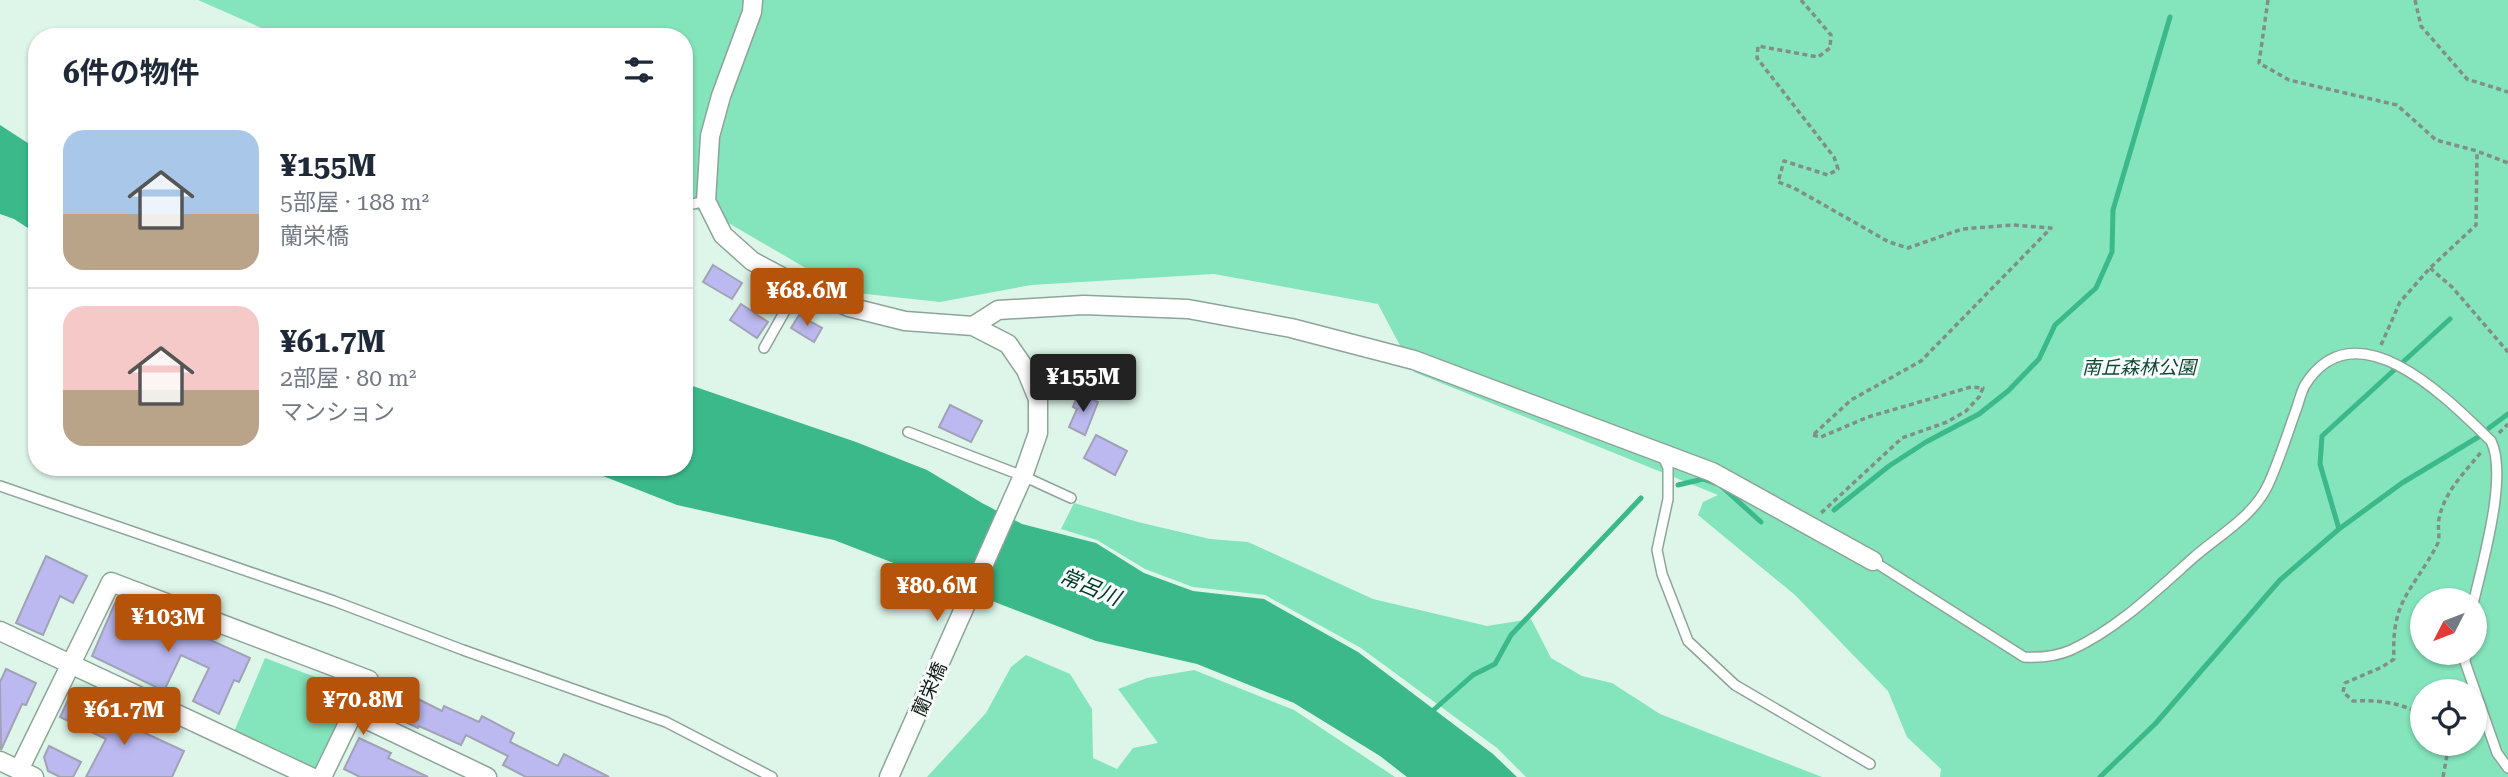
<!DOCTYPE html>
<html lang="ja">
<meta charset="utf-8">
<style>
body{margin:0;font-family:"Roboto Serif","Noto Sans JP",serif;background:#f2f2f3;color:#1f2937;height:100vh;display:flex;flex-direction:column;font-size:26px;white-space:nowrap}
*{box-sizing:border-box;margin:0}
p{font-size:23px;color:#747a83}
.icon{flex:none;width:38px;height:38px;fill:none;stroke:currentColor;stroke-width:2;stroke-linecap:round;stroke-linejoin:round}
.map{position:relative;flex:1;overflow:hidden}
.details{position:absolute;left:28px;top:28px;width:665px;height:448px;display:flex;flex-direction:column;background:#fff;border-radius:28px;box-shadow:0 2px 5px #0004}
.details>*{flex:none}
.needle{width:46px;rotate:228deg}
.fabs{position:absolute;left:2410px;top:588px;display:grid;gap:14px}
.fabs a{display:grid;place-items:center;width:77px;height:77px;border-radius:50%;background:#fff;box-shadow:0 2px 5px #0004;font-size:35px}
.price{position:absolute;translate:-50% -60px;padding:0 16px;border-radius:7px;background:#b45309;color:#fff;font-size:23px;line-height:46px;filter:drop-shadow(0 2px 4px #0008)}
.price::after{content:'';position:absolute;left:50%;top:42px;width:21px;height:16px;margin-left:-10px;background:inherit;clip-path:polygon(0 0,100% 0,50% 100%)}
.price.active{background:#222;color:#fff}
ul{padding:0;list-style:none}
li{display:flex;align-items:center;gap:21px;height:175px;padding:0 35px}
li+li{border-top:2px solid #e0e1e3}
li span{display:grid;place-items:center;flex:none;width:196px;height:140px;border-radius:21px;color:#555}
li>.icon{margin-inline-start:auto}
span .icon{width:84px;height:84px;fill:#fffc;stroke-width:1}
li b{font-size:30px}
h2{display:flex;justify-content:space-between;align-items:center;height:84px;padding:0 35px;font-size:30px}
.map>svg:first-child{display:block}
.green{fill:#84e4bb;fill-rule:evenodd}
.water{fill:#3bb98b}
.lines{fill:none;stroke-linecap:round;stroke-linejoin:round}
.stream{stroke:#3bb98b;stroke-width:5}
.building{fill:#bbb9f0;stroke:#a2a2b6;stroke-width:2}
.service-casing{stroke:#8da499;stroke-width:12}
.minor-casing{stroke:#8da499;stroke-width:21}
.path{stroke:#809088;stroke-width:3.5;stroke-dasharray:5 3.5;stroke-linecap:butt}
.service{stroke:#fff;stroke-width:9}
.minor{stroke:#fff;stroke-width:18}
.labels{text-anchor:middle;stroke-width:6;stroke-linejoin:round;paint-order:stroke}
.park-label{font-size:19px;font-style:italic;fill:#124633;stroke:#f9fefc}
.street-label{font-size:19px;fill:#121a16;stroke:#f9fefc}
.water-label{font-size:21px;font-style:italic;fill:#023a28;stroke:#f9fefc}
</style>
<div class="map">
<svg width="2508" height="777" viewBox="0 0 2508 777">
<rect width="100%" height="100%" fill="#def6ea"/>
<path class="green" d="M198,0H2508V777H1940L1941,769L1907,737L1888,691L1795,595L1698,515L1703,502L1718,495L1414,372L1378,304L1214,274L1031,285L940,302L847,292L725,221L684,205V37H282ZM2422,600H2474V653H2422ZM2422,691H2474V744H2422Z
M1074,503L1138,522L1210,539L1248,542L1373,599L1487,626L1531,619L1551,658L1582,676L1612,683L1660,714L1822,777H1526L1497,748L1361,648L1265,595L1193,587L1145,569L1097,540L1061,529Z
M1026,655L1070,674L1092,709L1093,758L1117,769L1133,748L1158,743L1118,689L1147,678L1194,670L1294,710L1395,777H927L986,713L1011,667Z
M265,658L352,691L317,770L233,734Z"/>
<path class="water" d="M0,125L37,149V234L14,219L0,214Z
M684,383L856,442L927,470L982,503L1022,524L1096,543L1144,573L1193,591L1264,599L1358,652L1493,754L1517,777H1407L1380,756L1294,703L1197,664L1096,641L834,540L677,505L580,467H684Z"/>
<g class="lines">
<path class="stream" d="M2489,428L2508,414
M1678,485L1703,479L1720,485L1761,522
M1834,510L1889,466L1926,442L1979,414L2008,391L2039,359L2055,325L2096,288L2112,252L2113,210L2170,17
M2339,529L2320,464L2322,436L2450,319
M1429,714L1473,675L1495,664L1511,635L1641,498
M2100,777L2156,723L2280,580L2339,529L2402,483L2480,436"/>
</g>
<path class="building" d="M713,265L742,283L732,299L703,282Z
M741,304L768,322L757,338L730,320Z
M799,315L822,328L814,342L791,328Z
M1078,394L1098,402L1085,435L1069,427L1077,409L1073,407Z
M950,405L982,421L971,442L939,427Z
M1096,435L1127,451L1115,475L1084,458Z
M46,556L87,576L73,603L60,596L43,635L16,623Z
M115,603L169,626L171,622L250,658L239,682L234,680L219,714L193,701L209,668L181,655L164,691L92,656Z
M6,669L36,683L26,705L22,704L1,750L0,682Z
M392,686L442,711L444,706L479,722L482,716L514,733L510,742L558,766L564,754L609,777H526L503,765L508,756L466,735L461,745L419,726L418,728L380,710Z
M69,698L184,751L172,777H86L106,739L60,717Z
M359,738L391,753L388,758L428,777H360L344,769Z
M49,746L81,762L73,777H60L48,771L44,757Z"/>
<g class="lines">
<defs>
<path id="service" d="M684,206L706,201
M764,348L799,286
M908,432L1023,476L1071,498
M1662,454L1668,468V499L1657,550L1662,574L1688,641L1735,685L1870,764
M0,486L334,601L463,650L666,722L772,777
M1873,561L2024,657C2041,658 2055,657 2071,650C2117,629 2156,591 2193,558C2219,535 2253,517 2268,485C2279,461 2287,435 2296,410C2299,402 2301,392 2305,385C2356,304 2449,400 2491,441C2508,475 2483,561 2474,600
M2466,653L2465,662L2497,753L2508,768"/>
<path id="minor" d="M753,0L752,12L721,96L710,136L706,201L723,235L752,261L799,286L849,307L905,321L973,326L1008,344L1026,370L1038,399V433L1023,476L889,777
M973,326L998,310L1084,305L1188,309L1291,328L1414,360L1712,472L1873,561
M0,631L311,777
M353,713L487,777
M0,761L34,777
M19,770L111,582L369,680L322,777"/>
</defs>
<use href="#service" class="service-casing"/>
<use href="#minor" class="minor-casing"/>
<path class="path" d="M1801,0L1831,35L1830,48L1818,57L1758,46L1757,58L1834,157L1838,169L1828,175L1784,161L1778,182L1794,188L1889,242L1908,248L1962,229L2013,225L2051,228L1921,361L1851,400L1813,435
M2268,0L2259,63L2289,80L2397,105L2436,140L2477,151L2508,163
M2415,0L2421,26L2467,79L2508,92
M2430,268L2452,287L2508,352
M2381,345L2400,302L2430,268L2476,225L2477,151
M2499,433L2508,424
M1813,435L1821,437L1868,417L1971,387L1983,388L1979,397L1966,411L1947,422L1902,438L1820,514
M2422,715C2400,702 2378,700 2353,701L2343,692L2345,683L2382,667L2394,659C2391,600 2412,592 2437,545C2441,538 2437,528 2439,519C2444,492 2465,472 2482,451
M2443,777L2449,744"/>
<use href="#service" class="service"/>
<use href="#minor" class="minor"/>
</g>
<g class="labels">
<g class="park-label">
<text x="2139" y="374">南丘森林公園</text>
</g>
<g class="street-label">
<text transform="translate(929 689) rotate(-66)" y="7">蘭栄橋</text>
</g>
<g class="water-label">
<text transform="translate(1090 587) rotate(23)" y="7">常呂川</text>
</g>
</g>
</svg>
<div class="fabs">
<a><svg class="needle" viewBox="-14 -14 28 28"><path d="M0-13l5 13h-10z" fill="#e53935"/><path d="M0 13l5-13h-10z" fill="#747a83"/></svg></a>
<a><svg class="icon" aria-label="locate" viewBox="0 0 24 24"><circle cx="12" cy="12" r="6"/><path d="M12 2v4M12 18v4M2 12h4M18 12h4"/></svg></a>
</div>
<b class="price" style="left:807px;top:328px">¥68.6M</b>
<b class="price active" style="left:1083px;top:414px">¥155M</b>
<b class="price" style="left:937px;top:623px">¥80.6M</b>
<b class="price" style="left:168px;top:654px">¥103M</b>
<b class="price" style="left:363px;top:737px">¥70.8M</b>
<b class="price" style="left:124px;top:747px">¥61.7M</b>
<section class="details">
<h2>6件の物件<svg class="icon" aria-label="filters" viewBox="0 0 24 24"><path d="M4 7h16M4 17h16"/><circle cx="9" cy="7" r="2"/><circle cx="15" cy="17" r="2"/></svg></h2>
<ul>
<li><span style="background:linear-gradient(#a9c7e8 60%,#b9a48a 0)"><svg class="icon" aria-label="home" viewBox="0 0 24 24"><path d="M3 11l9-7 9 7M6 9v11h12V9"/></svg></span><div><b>¥155M</b><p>5部屋 · 188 m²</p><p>蘭栄橋</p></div></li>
<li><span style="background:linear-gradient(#f6c9c9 60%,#b9a48a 0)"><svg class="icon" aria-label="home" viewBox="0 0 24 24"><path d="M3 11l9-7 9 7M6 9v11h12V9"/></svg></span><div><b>¥61.7M</b><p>2部屋 · 80 m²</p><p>マンション</p></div></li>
</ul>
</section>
</div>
